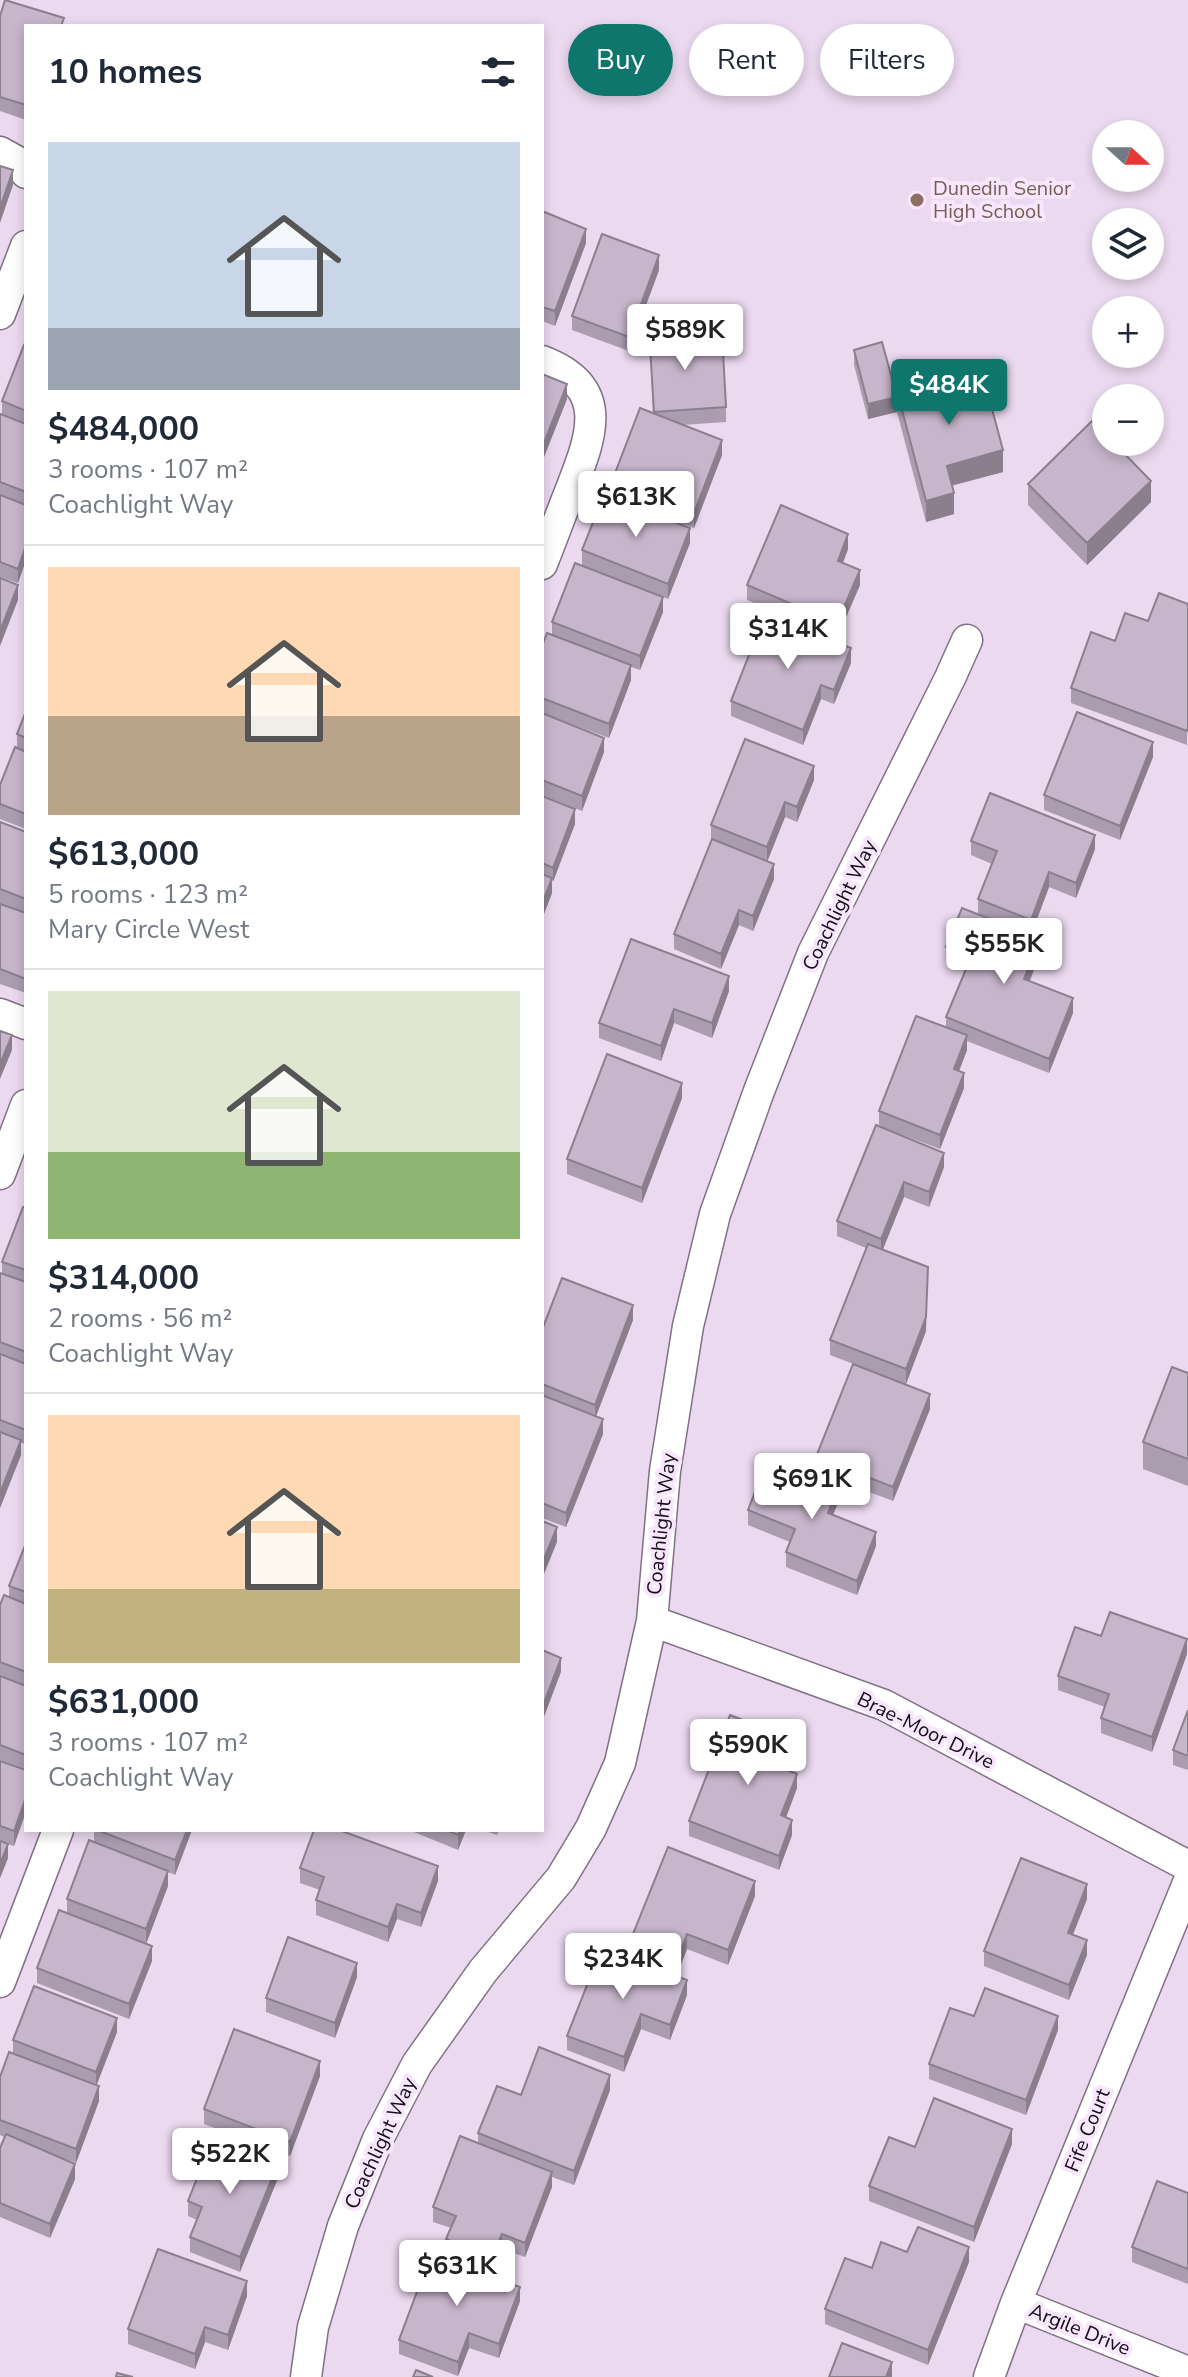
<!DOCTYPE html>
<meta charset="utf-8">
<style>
body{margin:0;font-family:"Nunito Sans",sans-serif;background:#f6f6f7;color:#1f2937;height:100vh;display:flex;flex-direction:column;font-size:30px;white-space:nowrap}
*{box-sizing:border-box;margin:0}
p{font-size:26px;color:#747a83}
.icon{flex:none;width:44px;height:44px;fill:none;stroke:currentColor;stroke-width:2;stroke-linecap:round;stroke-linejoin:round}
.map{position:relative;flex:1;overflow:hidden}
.side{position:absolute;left:24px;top:24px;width:520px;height:1808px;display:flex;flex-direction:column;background:#fff;border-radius:0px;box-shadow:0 4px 12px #0003}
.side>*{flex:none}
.hud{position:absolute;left:568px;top:24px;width:500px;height:72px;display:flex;gap:16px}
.needle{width:52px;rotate:111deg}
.fabs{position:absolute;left:1092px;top:120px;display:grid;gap:16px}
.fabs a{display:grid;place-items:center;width:72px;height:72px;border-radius:50%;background:#fff;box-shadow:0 4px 12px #0003;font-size:40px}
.price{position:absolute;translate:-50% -68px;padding:0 18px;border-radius:8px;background:#fff;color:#222;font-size:26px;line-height:52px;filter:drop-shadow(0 2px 4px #0008)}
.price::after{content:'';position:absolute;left:50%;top:48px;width:24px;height:18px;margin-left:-12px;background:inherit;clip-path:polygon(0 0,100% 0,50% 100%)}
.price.on{background:#0f766e;color:#fff}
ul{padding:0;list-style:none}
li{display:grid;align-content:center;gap:16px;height:424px;padding:0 24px}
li+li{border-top:2px solid #e0e1e3}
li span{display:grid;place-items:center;height:248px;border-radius:0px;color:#555}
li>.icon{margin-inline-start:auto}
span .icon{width:144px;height:144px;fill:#fffc;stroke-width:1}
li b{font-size:34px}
h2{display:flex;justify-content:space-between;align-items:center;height:96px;padding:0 24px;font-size:34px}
.tag{padding:0 28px;border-radius:36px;background:#fff;box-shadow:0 4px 12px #0003;font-size:28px;line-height:72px}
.tag.on{background:#0f766e;color:#fff}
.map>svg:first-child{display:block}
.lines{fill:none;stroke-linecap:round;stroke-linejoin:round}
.street-casing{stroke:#817185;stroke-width:33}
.street{stroke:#fff;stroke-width:30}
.wall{fill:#ab9caf}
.shaded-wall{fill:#8b7f8e}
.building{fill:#c7b5cb;stroke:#8b7f8e;stroke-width:2}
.education-dot{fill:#8d6e63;stroke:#f8e6fd;stroke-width:3}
.labels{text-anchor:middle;stroke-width:8;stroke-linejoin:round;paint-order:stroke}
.education-label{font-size:20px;fill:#785e54;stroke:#f8e6fd;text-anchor:start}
.street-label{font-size:20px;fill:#150e16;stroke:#f8e6fd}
</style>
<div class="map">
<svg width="1188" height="2377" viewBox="0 0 1188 2377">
<rect width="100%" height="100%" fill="#ebd9ef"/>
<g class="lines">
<defs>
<path id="street" d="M0,152L18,162L26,173
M0,314L26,246
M542,361C611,387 592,435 571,489C561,514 552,539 542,564
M0,1014L26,1024
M0,1174L26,1105
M652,1621L884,1705L1188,1866
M0,1982L58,1830
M1016,2303L1188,2372
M306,2377L313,2327L343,2226L378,2139L417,2064L483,1971L561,1878L591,1828L620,1763L652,1621L665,1471L688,1326L715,1214L759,1091L813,953L950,678L967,640
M989,2377L1016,2303L1188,1883"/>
</defs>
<use href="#street" class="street-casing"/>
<use href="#street" class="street"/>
</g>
<path class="wall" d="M0,16L64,26H26V120L0,111Z
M542,211L586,243L555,326L542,321Z
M659,270L629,351L572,330V316Z
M649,329L699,354L726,407V422L682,425L722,455L694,528L612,496V481L653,413Z
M26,346V560L18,583L0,577V414L2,415V401Z
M854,350L897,397V391L1003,472L952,485L954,514L926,522L897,412L868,419L854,365Z
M542,374L567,399L544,457H542Z
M1028,484L1151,502L1087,565L1028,505Z
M690,543L668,599L582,565V550Z
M848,549L843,563L860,585L837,638L747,600V585Z
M1188,604L1187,745L1071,703V688L1115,641L1148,621Z
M663,612L640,670L631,667V680L609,738L542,713V646L552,635V622Z
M851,663L834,704L821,699L803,745L731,716V701Z
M26,711V829L0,819V785L17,748V734Z
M542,713L604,752L582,811L542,795Z
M1153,757L1120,840L1044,810V795Z
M814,780L797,822L785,817L767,862L774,879L753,931L739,925L721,969L674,949V934L712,840H711V825Z
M542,796L575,824L552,882V893L542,919Z
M0,822L26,832V993L0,984Z
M971,841L1095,849L1076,898L1049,887L1031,935L978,914V899L992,864L971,855Z
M946,947L1040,954L1030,981L1073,1013L1049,1073L967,1041V1050L959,1071L964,1088L940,1149L879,1126V1111L946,1027V1017L966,969L946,961Z
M729,991L712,1038L674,1023L661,1061L599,1038V1023Z
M682,1098L642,1203L567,1174V1159Z
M876,1125L944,1167L929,1207L904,1197L883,1249L926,1331L906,1384L830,1355V1340L866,1248L837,1236V1221Z
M26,1208V1444L21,1443V1455L0,1508V1273L2,1274V1262Z
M633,1320L596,1416L603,1434L566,1527L542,1518V1330Z
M1188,1373V1486L1143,1469V1442Z
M930,1409L893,1501L816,1472V1457Z
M837,1505L833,1515L876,1546L857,1595L786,1567V1552L790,1542L748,1525V1510Z
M26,1543V1769L0,1760V1605L9,1598V1586Z
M1101,1636L1187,1654L1152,1752L1101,1733V1718L1105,1707L1058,1690V1676Z
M1188,1710V1770L1173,1765V1750Z
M794,1755L788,1770L797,1788L786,1818L792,1835L779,1870L689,1836V1821Z
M0,1761L26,1770L14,1846L8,1844V1858L0,1878Z
M94,1830H192L175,1875L168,1872V1886L146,1944L152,1961L129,2019L37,1983V1968L67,1913V1899L94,1842Z
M409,1830H466L458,1850Z
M483,1830H499L497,1835Z
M300,1868L438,1881L421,1927L397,1919L388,1942L316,1915V1900L320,1890L300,1883Z
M755,1896L728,1965L687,1949L678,1972L631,1954V1939Z
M1087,1899L1073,1934L1087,1955L1069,2000L984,1966V1951Z
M357,1977L335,2038L266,2012V1998Z
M687,1995L670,2040L641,2029L624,2072L567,2050V2036Z
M1058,2030L1026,2115L929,2079V2064Z
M117,2032L96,2085L99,2101L76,2163L63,2158L75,2179L50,2238L0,2217V2148L4,2137L0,2135V2077L13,2054V2040Z
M320,2076L290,2156L204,2124V2109Z
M610,2090L574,2185L552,2177V2187L525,2257L502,2249L492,2272L446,2254V2239L451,2228L433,2222V2207L478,2143V2133L521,2095Z
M1012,2144L974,2242L869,2201V2186L915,2147Z
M278,2178L240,2272L190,2252V2237L197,2220L188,2216V2201Z
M1188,2193V2284L1132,2262V2247Z
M907,2252L969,2262L928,2365L825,2324V2309L872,2268Z
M247,2296L228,2350L205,2342L195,2369L128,2344V2329Z
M520,2301L499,2358L469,2348L458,2376L399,2354V2340Z"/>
<path class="shaded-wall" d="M13,170V185L0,223V208Z
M586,229V243L555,326V311Z
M659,255V270L629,351V337Z
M567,384V399L544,457V443Z
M897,397V412L868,419V404Z
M722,440V455L694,528V513Z
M1003,450V472L947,487V466Z
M1151,481V502L1087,565V543Z
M954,493V514L926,522V501Z
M690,528V543L668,599V584Z
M848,534V549L838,575V561Z
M26,545V560L18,583V569Z
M860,570V585L837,638V623Z
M18,585V600L0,646V631Z
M663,597V612L640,670V656Z
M851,648V663L834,704V690Z
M631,665V680L609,738V724Z
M821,685V699L803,745V730Z
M604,738V752L582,811V796Z
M1153,742V757L1120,840V826Z
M814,766V780L797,822V807Z
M785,802V817L767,862V847Z
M575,809V824L553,882V868Z
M1095,835V849L1076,898V883Z
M774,864V879L753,931V916Z
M1049,872V887L1031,935V920Z
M552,878V893L542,919V904Z
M739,910V925L721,969V954Z
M1040,939V954L1024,994V979Z
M729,976V991L712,1038V1023Z
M1073,998V1013L1049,1073V1059Z
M674,1009V1023L661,1061V1046Z
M12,1035V1050L0,1079V1064Z
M967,1035V1050L954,1084V1069Z
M964,1073V1088L940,1149V1135Z
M682,1083V1098L642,1203V1188Z
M944,1153V1167L929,1207V1192Z
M904,1182V1197L881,1254V1239Z
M928,1267L926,1331L906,1384V1369Z
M633,1305V1320L595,1419V1405Z
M930,1394V1409L893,1501V1487Z
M603,1419V1434L566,1527V1513Z
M21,1440V1455L0,1508V1493Z
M837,1490V1505L828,1527V1513Z
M557,1527V1542L542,1579V1564Z
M876,1532V1546L857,1595V1581Z
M1187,1639V1654L1152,1752V1737Z
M561,1658V1672L542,1722V1708Z
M794,1740V1755L783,1783V1768Z
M797,1774V1788L781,1830V1815Z
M26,1797V1812L14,1846V1831Z
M792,1820V1835L779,1870V1856Z
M187,1830H192L175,1875V1860Z
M460,1830H466L458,1850V1835Z
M8,1844V1858L0,1878V1864Z
M438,1866V1881L421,1927V1913Z
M168,1871V1886L146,1944V1929Z
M755,1881V1896L728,1965V1950Z
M1087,1884V1899L1068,1947V1933Z
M397,1904V1919L388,1942V1927Z
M687,1934V1949L678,1972V1958Z
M1087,1940V1955L1069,2000V1985Z
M152,1946V1961L129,2019V2004Z
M357,1963V1977L335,2038V2023Z
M687,1980V1995L670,2040V2025Z
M641,2014V2029L624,2072V2057Z
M1058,2016V2030L1026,2115V2100Z
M117,2018V2032L96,2087V2072Z
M320,2061V2076L290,2156V2142Z
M610,2075V2090L574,2185V2171Z
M99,2086V2101L76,2163V2149Z
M1012,2129V2144L974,2242V2227Z
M278,2163V2178L240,2272V2257Z
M75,2164V2179L50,2238V2224Z
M552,2172V2187L525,2257V2243Z
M502,2234V2249L492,2272V2258Z
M969,2247V2262L928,2365V2350Z
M247,2281V2296L228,2350V2335Z
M520,2287V2301L499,2358V2344Z
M205,2327V2342L195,2369V2354Z
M469,2333V2348L458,2376V2362Z
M892,2362V2377H886Z"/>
<path class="building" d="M5,0L64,18L61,26H26V105L0,97V16Z
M0,166L13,170L0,208Z
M542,211L586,229L555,311L542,307Z
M602,234L659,255L629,337L572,316Z
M696,326L699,354L723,352L726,407L654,412L649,329Z
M882,342L897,397L868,404L854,350Z
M24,345L26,346V411L2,401Z
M981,368L1003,450L947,466L954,493L926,501L897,391Z
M542,374L567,384L544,443L542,442Z
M640,408L722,440L694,513L612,481Z
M0,414L26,424V492L0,482Z
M1092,421L1106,435V442H1113L1151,481L1087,543L1028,484Z
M0,495L26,505V545L18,569L0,562Z
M604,495L690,528L668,584L582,550Z
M781,505L848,534L838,561L860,570L837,623L747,585Z
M575,563L663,597L640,656L552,622Z
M0,578L18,585L0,631Z
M1159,593L1188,604V727L1187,731L1071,688L1091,632L1115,641L1125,613L1148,621Z
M765,614L851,648L834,690L821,685L803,730L731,701Z
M547,633L631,665L609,724L542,698V646Z
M26,711V738L17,734Z
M1077,712L1153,742L1120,826L1044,795Z
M542,713L604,738L582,796L542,780Z
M745,739L814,766L797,807L785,802L767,847L711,825Z
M15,747L26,752V814L0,804V785Z
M990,793L1095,835L1076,883L1049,872L1031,920L978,899L997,851L971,841Z
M542,796L575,809L553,868L542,863Z
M0,822L26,832V899L0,889Z
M712,839L774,864L753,916L739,910L721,954L674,934Z
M542,874L552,878L542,904Z
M0,904L26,913V979L0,969Z
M962,908L1040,939L1024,979L1073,998L1049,1059L946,1017L971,957L946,947Z
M631,939L729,976L712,1023L674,1009L661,1046L599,1023Z
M916,1016L967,1035L954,1069L964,1073L940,1135L879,1111Z
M0,1031L12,1035L0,1064Z
M607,1054L682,1083L642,1188L567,1159Z
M876,1125L944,1153L929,1192L904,1182L881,1239L837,1221Z
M23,1207L26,1208V1270L2,1262Z
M868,1244L928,1267L926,1317L906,1369L830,1340Z
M0,1273L26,1282V1352L0,1342Z
M562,1278L633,1305L595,1405L542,1384V1330Z
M0,1354L26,1364V1430L0,1420Z
M853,1364L930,1394L893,1487L816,1457Z
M1172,1367L1188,1373V1459L1143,1442Z
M542,1395L603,1419L566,1513L542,1503Z
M0,1432L21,1440L0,1493Z
M767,1462L837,1490L828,1513L876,1532L857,1581L786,1552L795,1529L748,1510Z
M542,1521L557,1527L542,1564Z
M26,1543V1592L9,1586Z
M4,1595L26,1604V1672L0,1662V1605Z
M1110,1612L1187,1639L1152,1737L1101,1718L1109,1694L1058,1676L1075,1627L1101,1636Z
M542,1650L561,1658L542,1708Z
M0,1676L26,1686V1755L0,1745Z
M1188,1710V1756L1173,1750Z
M730,1715L794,1740L783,1768L797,1774L781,1815L792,1820L779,1856L689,1821Z
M0,1761L26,1770V1797L14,1831L0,1826Z
M97,1830H187L175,1860Z
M314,1830H339L438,1866L421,1913L397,1904L388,1927L316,1900L324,1877L300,1868Z
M446,1830H460L458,1835Z
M89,1840L168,1871L146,1929L67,1899Z
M0,1841L8,1844L0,1864Z
M668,1847L755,1881L728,1950L687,1934L678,1958L631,1939Z
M1021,1858L1087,1884L1068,1933L1087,1940L1069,1985L984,1951Z
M59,1910L152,1946L129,2004L37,1968Z
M288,1937L357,1963L335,2023L266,1998Z
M602,1947L687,1980L670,2025L641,2014L624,2057L567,2036Z
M34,1986L117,2018L96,2072L13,2040Z
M985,1988L1058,2016L1026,2100L929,2064L950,2008L974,2016Z
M234,2029L320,2061L290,2142L204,2109Z
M539,2047L610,2075L574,2171L478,2133L497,2086L521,2095Z
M9,2052L99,2086L76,2149L0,2120V2077Z
M934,2098L1012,2129L974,2227L869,2186L889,2137L915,2147Z
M6,2134L75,2164L50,2224L0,2203V2148Z
M460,2136L552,2172L525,2243L502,2234L492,2258L446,2239L456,2216L433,2207Z
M213,2138L278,2163L240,2257L190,2237L202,2207L188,2201Z
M1157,2181L1188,2193V2269L1132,2247Z
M918,2227L969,2247L928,2350L825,2309L845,2258L872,2268L881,2242L907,2252Z
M158,2249L247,2281L228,2335L205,2327L195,2354L128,2329Z
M431,2254L520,2287L499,2344L469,2333L458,2362L399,2340Z
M842,2343L892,2362L886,2377H829Z
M416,2370L433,2377H413Z
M117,2373L133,2377H116Z"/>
<circle class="education-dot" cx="917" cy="200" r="8"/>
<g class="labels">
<g class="education-label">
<text x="933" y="195">Dunedin Senior<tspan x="933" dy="23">High School</tspan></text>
</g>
<g class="street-label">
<text transform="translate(839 905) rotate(-64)" y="7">Coachlight Way</text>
<text transform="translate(661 1524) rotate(-84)" y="7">Coachlight Way</text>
<text transform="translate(926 1730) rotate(26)" y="7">Brae-Moor Drive</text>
<text transform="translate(1087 2130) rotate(-68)" y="7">Fife Court</text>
<text transform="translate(380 2143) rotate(-65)" y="7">Coachlight Way</text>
<text transform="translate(1080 2329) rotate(22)" y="7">Argile Drive</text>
</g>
</g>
</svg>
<div class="fabs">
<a><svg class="needle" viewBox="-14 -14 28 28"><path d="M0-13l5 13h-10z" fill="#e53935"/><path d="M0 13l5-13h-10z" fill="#747a83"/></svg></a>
<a><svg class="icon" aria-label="layers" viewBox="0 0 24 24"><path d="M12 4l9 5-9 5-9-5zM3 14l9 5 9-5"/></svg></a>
<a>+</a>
<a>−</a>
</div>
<b class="price" style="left:685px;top:372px">$589K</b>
<b class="price on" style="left:949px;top:427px">$484K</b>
<b class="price" style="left:636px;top:539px">$613K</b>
<b class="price" style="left:788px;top:671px">$314K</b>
<b class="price" style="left:1004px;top:986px">$555K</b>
<b class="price" style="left:812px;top:1521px">$691K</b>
<b class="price" style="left:748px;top:1787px">$590K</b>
<b class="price" style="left:623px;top:2001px">$234K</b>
<b class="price" style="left:230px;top:2196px">$522K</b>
<b class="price" style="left:457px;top:2308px">$631K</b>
<div class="hud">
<a class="tag on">Buy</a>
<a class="tag">Rent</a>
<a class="tag">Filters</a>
</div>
<section class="side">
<h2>10 homes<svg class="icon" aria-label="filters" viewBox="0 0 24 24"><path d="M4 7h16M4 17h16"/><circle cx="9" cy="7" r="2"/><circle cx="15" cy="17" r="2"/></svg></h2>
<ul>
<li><span style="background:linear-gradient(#c9d6e8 75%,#9aa5b1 0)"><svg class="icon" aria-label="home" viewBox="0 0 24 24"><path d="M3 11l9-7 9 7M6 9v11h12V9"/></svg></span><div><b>$484,000</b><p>3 rooms · 107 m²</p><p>Coachlight Way</p></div></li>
<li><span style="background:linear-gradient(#ffd9b3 60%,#b9a48a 0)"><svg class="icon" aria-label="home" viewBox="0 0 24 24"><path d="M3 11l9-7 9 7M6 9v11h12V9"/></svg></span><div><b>$613,000</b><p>5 rooms · 123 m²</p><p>Mary Circle West</p></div></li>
<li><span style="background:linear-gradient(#dfe7d0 65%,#8fb573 0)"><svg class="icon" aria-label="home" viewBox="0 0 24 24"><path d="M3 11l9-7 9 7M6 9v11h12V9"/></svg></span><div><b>$314,000</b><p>2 rooms · 56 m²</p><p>Coachlight Way</p></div></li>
<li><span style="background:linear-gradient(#ffd9b3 70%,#c2b280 0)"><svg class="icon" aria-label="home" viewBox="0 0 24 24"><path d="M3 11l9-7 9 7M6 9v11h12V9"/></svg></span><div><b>$631,000</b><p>3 rooms · 107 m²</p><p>Coachlight Way</p></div></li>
</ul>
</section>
</div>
